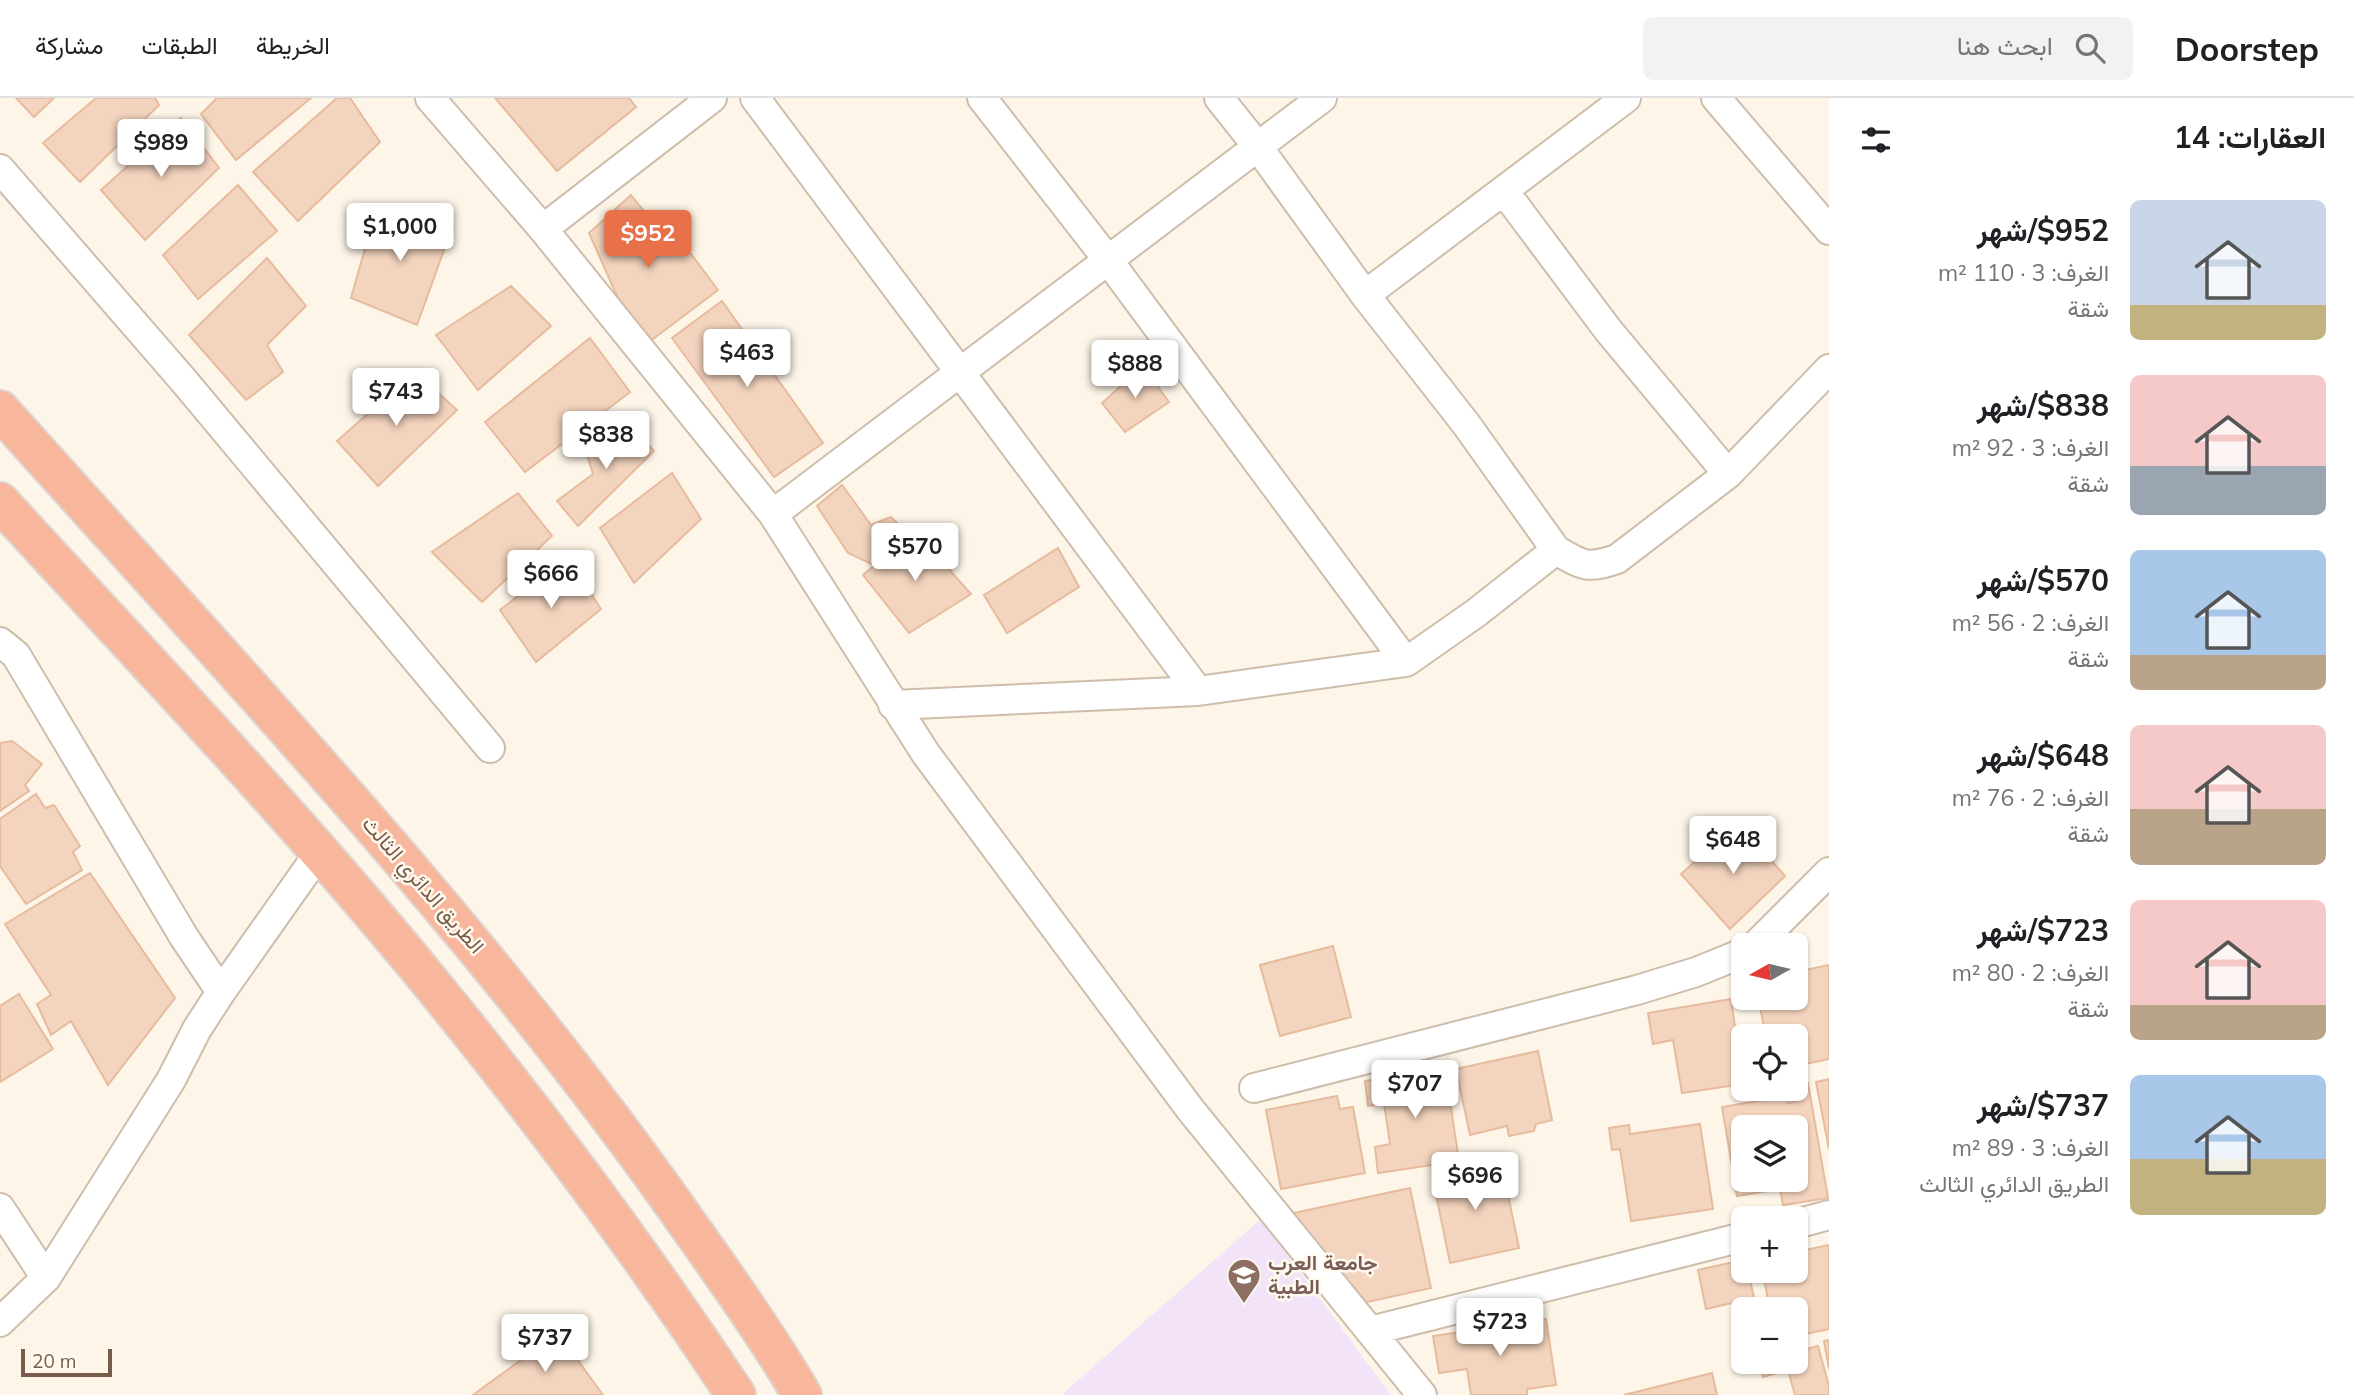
<!DOCTYPE html>
<html lang="ar">
<meta charset="utf-8">
<style>
body{margin:0;font-family:Mulish,Vazirmatn,sans-serif;background:#f2f2f2;color:#202124;direction:rtl;height:100vh;display:flex;flex-direction:column;font-size:26px;white-space:nowrap}
*{box-sizing:border-box;margin:0}
p{font-size:23px;color:#757577}
.icon{flex:none;width:38px;height:38px;fill:none;stroke:currentColor;stroke-width:2;stroke-linecap:round;stroke-linejoin:round}
.map{position:relative;flex:1;overflow:hidden;direction:ltr}
.drawer{display:flex;flex-direction:column;background:#fff;width:525px}
.drawer>*{flex:none}
.needle{width:46px;rotate:262deg}
.tools{position:absolute;left:1731px;top:835px;display:grid;gap:14px}
.tools a{display:grid;place-items:center;width:77px;height:77px;border-radius:10px;background:#fff;box-shadow:0 2px 5px #0004;font-size:35px}
.scale{position:absolute;left:21px;bottom:18px;width:91px;box-sizing:border-box;padding-left:7px;border:4px solid #785c4a;border-top:0;font-size:19px;line-height:24px;white-space:nowrap;color:#785c4a;-webkit-text-stroke:5px #fff9ee;paint-order:stroke}
.price{position:absolute;translate:-50% -60px;padding:0 16px;border-radius:7px;background:#fff;color:#222;font-size:23px;line-height:46px;filter:drop-shadow(0 2px 4px #0008)}
.price::after{content:'';position:absolute;left:50%;top:42px;width:21px;height:16px;margin-left:-10px;background:inherit;clip-path:polygon(0 0,100% 0,50% 100%)}
.price.active{background:#e9714a;color:#fff}
ul{padding:0;list-style:none}
li{display:flex;align-items:center;gap:21px;height:175px;padding:0 28px}
li span{display:grid;place-items:center;flex:none;width:196px;height:140px;border-radius:10px;color:#555}
li>.icon{margin-inline-start:auto}
span .icon{width:84px;height:84px;fill:#fffc;stroke-width:1}
li b{font-size:30px}
h2{display:flex;justify-content:space-between;align-items:center;height:84px;padding:0 28px;font-size:30px}
header{display:flex;align-items:center;gap:42px;box-sizing:border-box;height:98px;padding:0 35px;background:#fff;border-bottom:2px solid #e0e0e0}
header strong{font-size:33px}
nav{display:flex;gap:38px;margin-inline-start:auto;font-size:24px}
.search{width:490px;height:63px;background:#f2f2f2;display:flex;align-items:center;gap:18px;box-sizing:border-box;padding:0 24px;border-radius:10px;color:#757577;font-size:26px}
main{display:flex;flex:1;min-height:0}
.map>svg:first-child{display:block}
.education{fill:#f2e3f9}
.building{fill:#f3d4be;stroke:#e6bb9e;stroke-width:2;fill-rule:evenodd}
.lines{fill:none;stroke-linecap:round;stroke-linejoin:round}
.street-casing{stroke:#cfbdac;stroke-width:32}
.highway-casing{stroke:#dcd5d0;stroke-width:42}
.street{stroke:#fff;stroke-width:28}
.highway{stroke:#f8b79d;stroke-width:38}
.labels{text-anchor:middle;stroke-width:5;stroke-linejoin:round;paint-order:stroke}
.street-label{font-size:21px;fill:#785c4a;stroke:#fff9ee}
.education-label{font-size:21px;font-weight:bold;fill:#785e54;stroke:#fff9ee;text-anchor:start}
</style>
<header>
<strong>Doorstep</strong>
<div class="search"><svg class="icon" aria-label="search" viewBox="0 0 24 24"><circle cx="10" cy="10" r="6"/><path d="M15 15l6 6"/></svg>ابحث هنا</div>
<nav><a>الخريطة</a><a>الطبقات</a><a>مشاركة</a></nav>
</header>
<main>
<section class="drawer">
<h2>العقارات: 14<svg class="icon" aria-label="filters" viewBox="0 0 24 24"><path d="M4 7h16M4 17h16"/><circle cx="9" cy="7" r="2"/><circle cx="15" cy="17" r="2"/></svg></h2>
<ul>
<li><span style="background:linear-gradient(#c9d6e8 75%,#c2b280 0)"><svg class="icon" aria-label="home" viewBox="0 0 24 24"><path d="M3 11l9-7 9 7M6 9v11h12V9"/></svg></span><div><b>$952/شهر</b><p>الغرف: 3 · 110 m²</p><p>شقة</p></div></li>
<li><span style="background:linear-gradient(#f6c9c9 65%,#9aa5b1 0)"><svg class="icon" aria-label="home" viewBox="0 0 24 24"><path d="M3 11l9-7 9 7M6 9v11h12V9"/></svg></span><div><b>$838/شهر</b><p>الغرف: 3 · 92 m²</p><p>شقة</p></div></li>
<li><span style="background:linear-gradient(#a9c7e8 75%,#b9a48a 0)"><svg class="icon" aria-label="home" viewBox="0 0 24 24"><path d="M3 11l9-7 9 7M6 9v11h12V9"/></svg></span><div><b>$570/شهر</b><p>الغرف: 2 · 56 m²</p><p>شقة</p></div></li>
<li><span style="background:linear-gradient(#f6c9c9 60%,#b9a48a 0)"><svg class="icon" aria-label="home" viewBox="0 0 24 24"><path d="M3 11l9-7 9 7M6 9v11h12V9"/></svg></span><div><b>$648/شهر</b><p>الغرف: 2 · 76 m²</p><p>شقة</p></div></li>
<li><span style="background:linear-gradient(#f6c9c9 75%,#b9a48a 0)"><svg class="icon" aria-label="home" viewBox="0 0 24 24"><path d="M3 11l9-7 9 7M6 9v11h12V9"/></svg></span><div><b>$723/شهر</b><p>الغرف: 2 · 80 m²</p><p>شقة</p></div></li>
<li><span style="background:linear-gradient(#a9c7e8 60%,#c2b280 0)"><svg class="icon" aria-label="home" viewBox="0 0 24 24"><path d="M3 11l9-7 9 7M6 9v11h12V9"/></svg></span><div><b>$737/شهر</b><p>الغرف: 3 · 89 m²</p><p>الطريق الدائري الثالث</p></div></li>
</ul>
</section>
<div class="map">
<svg width="1829" height="1297" viewBox="0 0 1829 1297">
<rect width="100%" height="100%" fill="#fdf5e7"/>
<path class="education" d="M1261,1121L1391,1297H1064L1067,1292Z"/>
<path class="building" d="M16,0H54L34,19Z
M96,0H155L159,7L80,84L43,45Z
M217,0H311L236,62L201,16Z
M337,0H350L380,44L298,123L253,74Z
M495,0H629L636,9L557,73Z
M181,20L219,70L145,142L101,92Z
M238,87L277,133L198,201L163,157Z
M631,97L675,152L691,156L718,192L649,244L625,216L589,135Z
M377,108L453,127L417,227L351,200Z
M267,160L306,208L267,247L283,274L246,302L189,237Z
M511,188L551,228L478,292L436,237Z
M722,203L823,345L774,379L672,240Z
M590,240L630,294L525,374L485,324Z
M1143,268L1169,304L1125,334L1102,305Z
M415,274L457,312L378,388L337,343Z
M628,324L654,353L578,428L557,403L593,376L586,354Z
M672,375L701,421L634,485L600,430Z
M842,387L871,427L891,419L910,438L874,467L848,455L817,408Z
M518,395L552,438L482,504L432,454Z
M915,433L971,496L909,535L863,477Z
M1058,450L1079,489L1007,535L984,497Z
M568,460L601,511L536,564L500,512Z
M12,643L42,666L25,687L29,693L0,713V645Z
M36,696L45,710L54,707L80,748L73,754L82,772L26,806L0,768V721Z
M1738,725L1785,778L1730,831L1681,776Z
M90,775L175,900L108,987L71,923L51,937L37,906L51,897L5,826Z
M1333,848L1351,919L1280,938L1260,867Z
M1829,867V961L1796,968V938H1766L1758,900H1796V874Z
M19,896L53,951L0,984V908Z
M1731,901L1743,986L1682,995L1673,942L1653,946L1648,915Z
M1538,953L1552,1022L1536,1026L1534,1033L1509,1038L1507,1028L1470,1037L1456,971Z
M1445,970L1459,1063L1378,1075L1375,1049L1390,1046L1384,1005L1368,1008L1365,983Z
M1829,981V1051L1816,984Z
M1808,985L1828,1100L1783,1107L1780,1091L1737,1098L1722,1009L1787,998L1788,1005L1799,1003L1796,987ZM1743,1029H1796V1082H1743Z
M1337,998L1340,1011L1353,1009L1365,1075L1281,1091L1266,1012Z
M1700,1026L1713,1111L1631,1123L1620,1051L1612,1052L1609,1030L1629,1027L1630,1036Z
M1501,1063L1519,1150L1450,1165L1432,1077Z
M1410,1090L1431,1190L1354,1207L1285,1117Z
M1829,1147V1231L1796,1238V1211H1770L1762,1172H1796V1154Z
M1734,1164L1737,1179L1749,1177L1754,1200L1706,1211L1698,1172Z
M1546,1221L1556,1287L1527,1291V1297H1471L1467,1271L1439,1275L1433,1238Z
M558,1235L603,1297H473Z
M1829,1242V1271L1824,1243Z
M1818,1248L1829,1288V1297H1795L1788,1272L1763,1279L1759,1264H1796V1254Z
M1712,1275L1717,1297H1624Z"/>
<g class="lines">
<defs>
<path id="street" d="M430,0L543,131L773,416L926,656L1190,1011L1422,1297
M755,0L1198,593
M982,0L1108,162L1406,564
M1219,0L1258,49L1365,197L1466,326L1556,452
M1716,0L1829,132
M0,71L184,283L490,650
M1504,93L1608,232L1728,376
M543,131L712,0
M1365,197L1626,0
M773,416L1322,0
M0,544L16,557L184,839L221,894L197,931L171,982L46,1180L0,1224
M893,607L1198,593L1406,564L1476,515L1556,452C1583,468 1587,471 1617,461L1728,376L1829,271
M1756,847L1829,774
M221,894L319,755
M1254,990L1637,892L1696,874L1743,855
M0,1110L46,1180
M1796,1126L1829,1117
M1370,1233L1743,1139"/>
<path id="highway" d="M0,312C230,569 469,820 670,1101C715,1165 762,1229 802,1297
M0,404C140,557 284,707 416,867C530,1005 637,1148 736,1297"/>
</defs>
<use href="#street" class="street-casing"/>
<use href="#highway" class="highway-casing"/>
<use href="#street" class="street"/>
<use href="#highway" class="highway"/>
</g>
<defs>
<symbol id="university-pin" viewBox="-11 -11 22 30"><path d="M0 17L-7.5 6A9.5 9.5 0 1 1 7.5 6Z" fill="#8d6e63" stroke="#fff9ee"/><path d="M0-5L7-2L0 1L-7-2ZM-4 1L0 2.5L4 1V4Q0 6-4 4Z" fill="#fff"/></symbol>
</defs>
<g fill-rule="evenodd">
<use href="#university-pin" x="1225" y="1158" width="38" height="52"/>
</g>
<g class="labels">
<g class="street-label">
<text transform="translate(423 787) rotate(49)" y="7">الطريق الدائري الثالث</text>
</g>
<g class="education-label">
<text x="1268" y="1172">جامعة العرب<tspan x="1268" dy="24">الطبية</tspan></text>
</g>
</g>
</svg>
<div class="tools">
<a><svg class="needle" viewBox="-14 -14 28 28"><path d="M0-13l5 13h-10z" fill="#e53935"/><path d="M0 13l5-13h-10z" fill="#757577"/></svg></a>
<a><svg class="icon" aria-label="locate" viewBox="0 0 24 24"><circle cx="12" cy="12" r="6"/><path d="M12 2v4M12 18v4M2 12h4M18 12h4"/></svg></a>
<a><svg class="icon" aria-label="layers" viewBox="0 0 24 24"><path d="M12 4l9 5-9 5-9-5zM3 14l9 5 9-5"/></svg></a>
<a>+</a>
<a>−</a>
</div>
<div class="scale">20 m</div>
<b class="price" style="left:161px;top:81px">$989</b>
<b class="price" style="left:400px;top:165px">$1,000</b>
<b class="price active" style="left:648px;top:172px">$952</b>
<b class="price" style="left:747px;top:291px">$463</b>
<b class="price" style="left:1135px;top:302px">$888</b>
<b class="price" style="left:396px;top:330px">$743</b>
<b class="price" style="left:606px;top:373px">$838</b>
<b class="price" style="left:915px;top:485px">$570</b>
<b class="price" style="left:551px;top:512px">$666</b>
<b class="price" style="left:1733px;top:778px">$648</b>
<b class="price" style="left:1415px;top:1022px">$707</b>
<b class="price" style="left:1475px;top:1114px">$696</b>
<b class="price" style="left:1500px;top:1260px">$723</b>
<b class="price" style="left:545px;top:1276px">$737</b>
</div>
</main>
